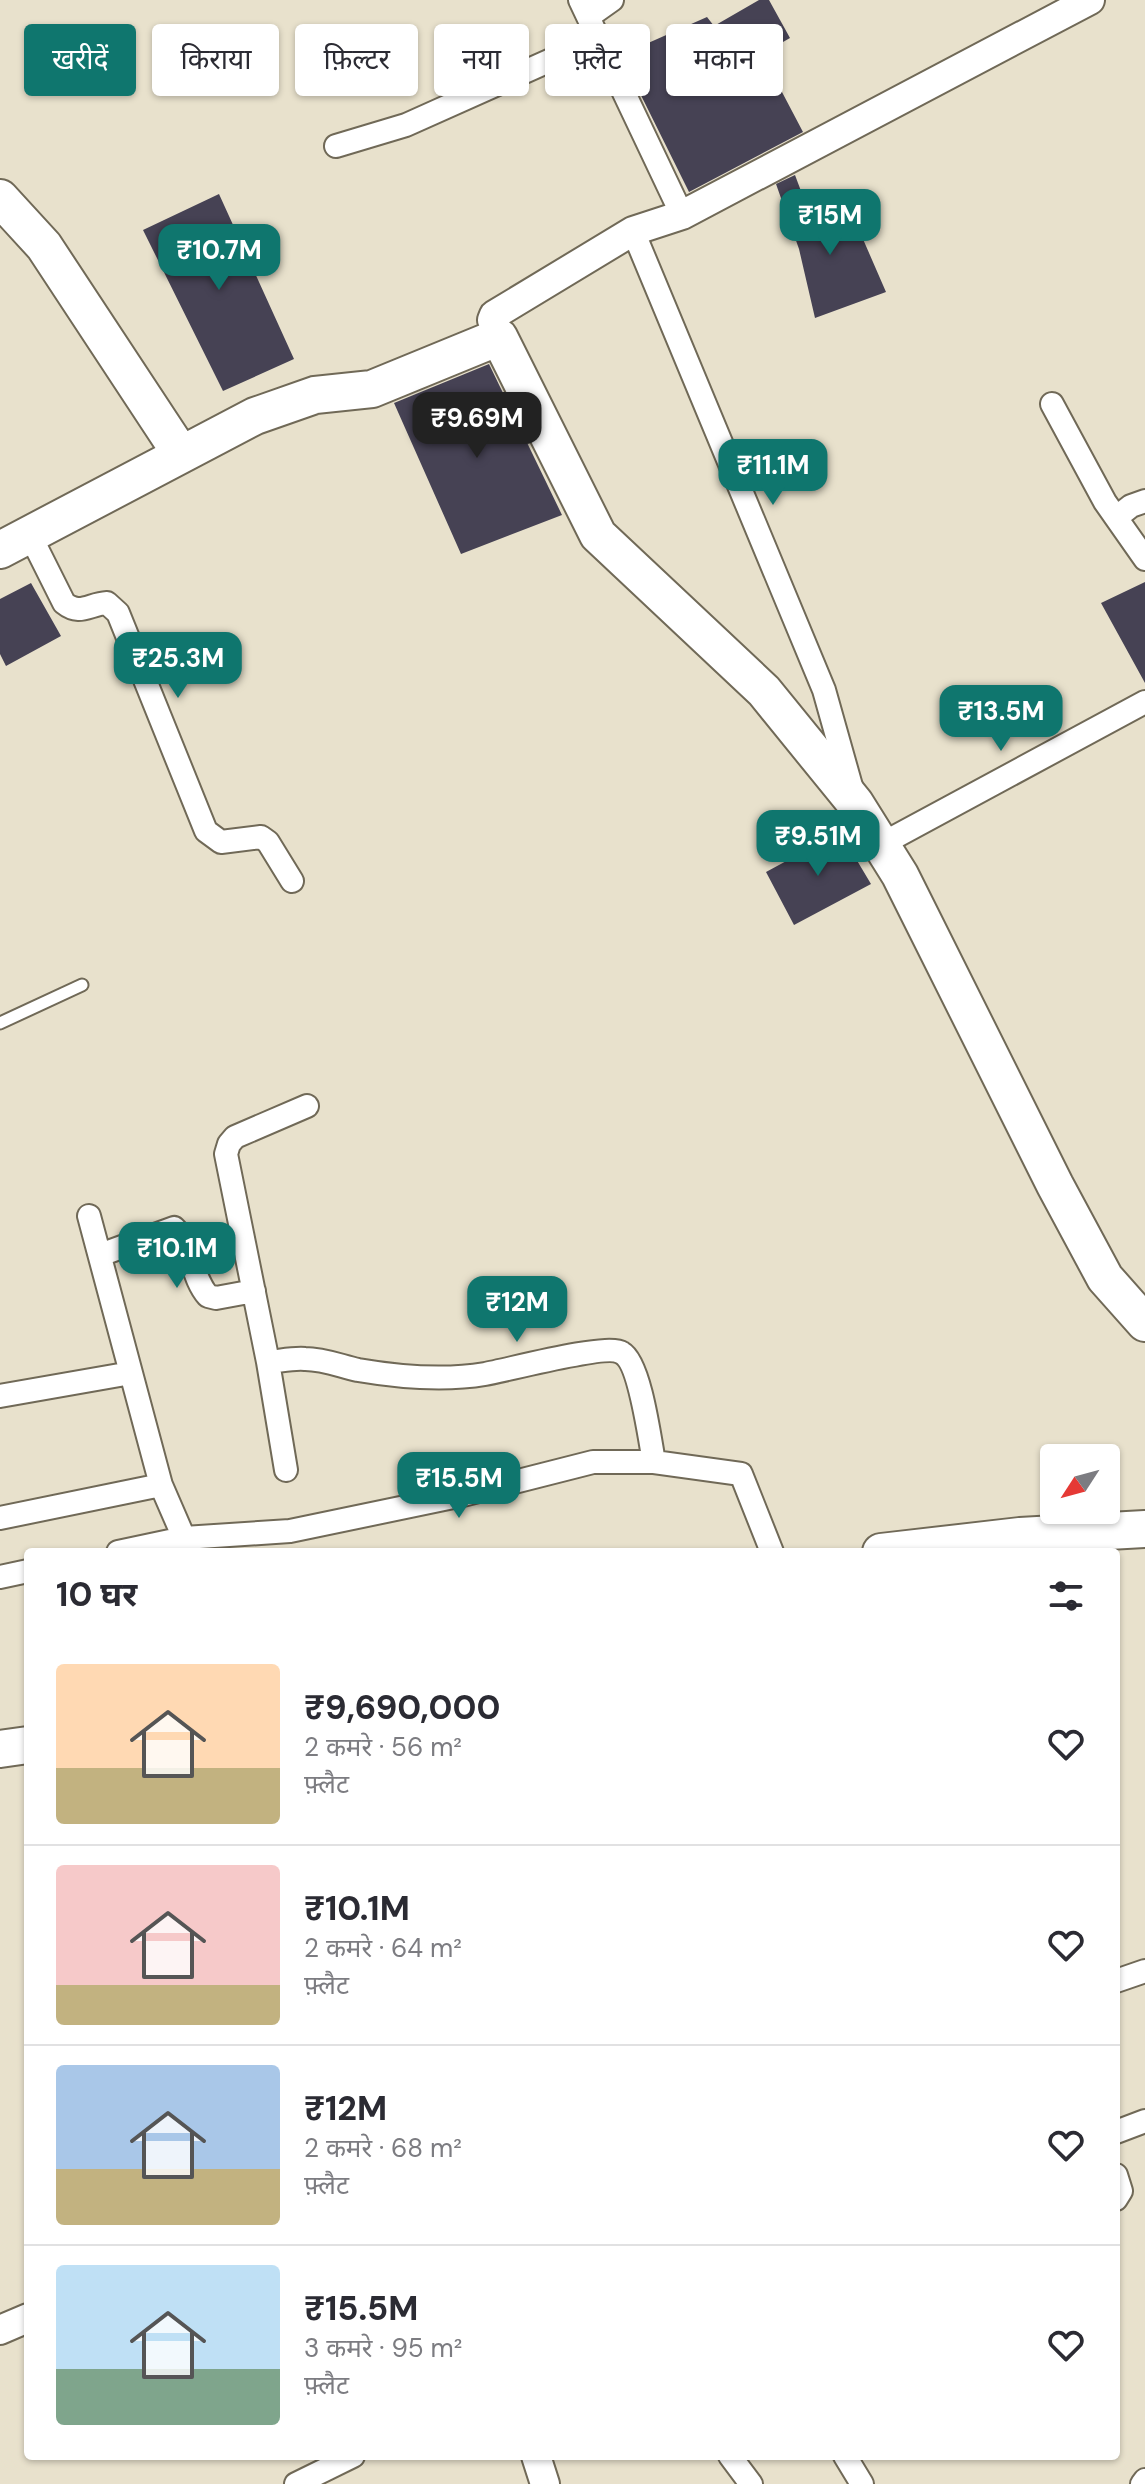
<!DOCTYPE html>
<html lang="hi">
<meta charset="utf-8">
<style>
body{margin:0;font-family:"DM Sans","Noto Sans Devanagari",sans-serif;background:#f7f7f7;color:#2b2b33;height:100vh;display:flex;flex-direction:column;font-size:30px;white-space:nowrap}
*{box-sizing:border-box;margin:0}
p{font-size:26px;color:#7c7c81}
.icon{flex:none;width:44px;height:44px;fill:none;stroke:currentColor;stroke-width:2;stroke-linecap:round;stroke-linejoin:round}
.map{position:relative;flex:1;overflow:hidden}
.panel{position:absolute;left:24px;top:1548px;width:1096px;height:912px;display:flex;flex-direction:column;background:#fff;border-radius:8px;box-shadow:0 2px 6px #0004}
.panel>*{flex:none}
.banner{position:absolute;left:24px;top:24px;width:1098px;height:72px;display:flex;gap:16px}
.needle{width:52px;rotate:234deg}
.buttons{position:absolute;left:1040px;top:1444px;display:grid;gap:16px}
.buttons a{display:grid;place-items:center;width:80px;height:80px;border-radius:8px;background:#fff;box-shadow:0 2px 6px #0004;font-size:40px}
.price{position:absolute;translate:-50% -68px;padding:0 18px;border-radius:16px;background:#0f766e;color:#fff;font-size:26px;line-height:52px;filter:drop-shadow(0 2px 4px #0008)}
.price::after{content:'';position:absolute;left:50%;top:48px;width:24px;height:18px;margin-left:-12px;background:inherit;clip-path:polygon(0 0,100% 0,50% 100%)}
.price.on{background:#222;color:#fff}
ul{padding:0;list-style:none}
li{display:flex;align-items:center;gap:24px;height:200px;padding:0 32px}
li+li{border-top:2px solid #e1e1e2}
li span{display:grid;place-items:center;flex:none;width:224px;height:160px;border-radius:8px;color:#555}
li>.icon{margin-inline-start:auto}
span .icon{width:96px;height:96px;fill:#fffc;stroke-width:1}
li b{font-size:34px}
h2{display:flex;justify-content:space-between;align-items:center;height:96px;padding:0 32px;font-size:34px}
.pill{padding:0 28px;border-radius:8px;background:#fff;box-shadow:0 2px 6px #0004;font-size:28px;line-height:72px}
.pill.on{background:#0f766e;color:#fff}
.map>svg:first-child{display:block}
.building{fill:#464254}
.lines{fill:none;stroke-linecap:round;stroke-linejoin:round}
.service-casing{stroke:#706957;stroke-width:15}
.minor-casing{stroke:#706957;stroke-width:26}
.tertiary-casing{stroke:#706957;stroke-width:32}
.primary-casing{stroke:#706957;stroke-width:40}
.service{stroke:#fff;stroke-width:11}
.minor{stroke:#fff;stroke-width:22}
.tertiary{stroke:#fff;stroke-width:28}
.primary{stroke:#fff;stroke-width:36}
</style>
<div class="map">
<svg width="1145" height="2484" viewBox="0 0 1145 2484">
<rect width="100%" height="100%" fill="#e8e1cc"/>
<path class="building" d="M759,0H769L790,38L762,54L803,132L689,192L621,55L707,17L714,26Z
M795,175L817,234L856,223L886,292L815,318L799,249L776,184Z
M219,194L294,359L223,391L143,230Z
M489,364L562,515L461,554L394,403Z
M1145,582V683L1101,603Z
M31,583L61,636L6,666L0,654V599Z
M840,832L871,884L794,925L766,872Z"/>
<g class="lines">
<defs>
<path id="service" d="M0,1023L82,985"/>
<path id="minor" d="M580,0L682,215
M588,17L612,0
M336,146L406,125L598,39
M633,231L824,690L851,786
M1052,404L1105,502L1145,559
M1117,517L1131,506L1145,501
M30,535L64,603C80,616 89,604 107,603L118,613L206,831L221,842L261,837L268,842L292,881
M880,845L1145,702
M89,1216L161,1485L184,1538
M100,1255L174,1228C193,1246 191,1277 208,1296L216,1298L254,1291
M268,1362C280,1361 293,1358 305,1359C324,1359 340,1366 358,1370C399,1377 444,1381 485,1374C508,1370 607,1343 622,1353C640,1363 650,1441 654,1462
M0,1396L131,1373
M286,1470L268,1362L226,1154L229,1144L235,1137L307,1106
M0,1518L161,1485
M118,1552L184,1538L290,1531L463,1495L593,1462H654L741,1474L772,1552
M0,1577L28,1571
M1116,1981L1145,1971
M1116,2132L1145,2121
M1116,2175L1121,2191L1116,2199
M730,2456L751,2484
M845,2456L862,2484
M296,2484L353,2456
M1142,2484L1145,2480"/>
<path id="tertiary" d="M499,337L492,320L494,315L633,231L682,215L1090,0
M0,2330L28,2318
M536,2456L545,2484"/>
<path id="primary" d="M0,198L44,246L181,454
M0,550L255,416L315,395L372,389L499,337L598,535L764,691L855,803L900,875L1055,1185L1105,1278L1145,1323
M881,1552L1020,1536L1145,1529
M0,1749L28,1745"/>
</defs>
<use href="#service" class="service-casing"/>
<use href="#minor" class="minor-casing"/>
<use href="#tertiary" class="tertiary-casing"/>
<use href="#primary" class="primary-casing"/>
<use href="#service" class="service"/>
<use href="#minor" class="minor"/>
<use href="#tertiary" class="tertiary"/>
<use href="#primary" class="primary"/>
</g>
</svg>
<div class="buttons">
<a><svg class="needle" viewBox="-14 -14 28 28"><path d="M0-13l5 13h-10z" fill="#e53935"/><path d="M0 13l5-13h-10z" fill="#7c7c81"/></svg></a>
</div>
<b class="price" style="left:830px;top:257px">₹15M</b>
<b class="price" style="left:219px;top:292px">₹10.7M</b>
<b class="price on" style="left:477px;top:460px">₹9.69M</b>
<b class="price" style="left:773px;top:507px">₹11.1M</b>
<b class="price" style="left:178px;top:700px">₹25.3M</b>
<b class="price" style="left:1001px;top:753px">₹13.5M</b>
<b class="price" style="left:818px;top:878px">₹9.51M</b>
<b class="price" style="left:177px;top:1290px">₹10.1M</b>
<b class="price" style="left:517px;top:1344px">₹12M</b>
<b class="price" style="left:459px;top:1520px">₹15.5M</b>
<div class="banner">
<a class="pill on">खरीदें</a>
<a class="pill">किराया</a>
<a class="pill">फ़िल्टर</a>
<a class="pill">नया</a>
<a class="pill">फ़्लैट</a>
<a class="pill">मकान</a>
</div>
<section class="panel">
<h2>10 घर<svg class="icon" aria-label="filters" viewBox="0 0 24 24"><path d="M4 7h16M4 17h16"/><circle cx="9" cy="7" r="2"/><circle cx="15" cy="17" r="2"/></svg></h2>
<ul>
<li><span style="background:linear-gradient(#ffd9b3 65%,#c2b280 0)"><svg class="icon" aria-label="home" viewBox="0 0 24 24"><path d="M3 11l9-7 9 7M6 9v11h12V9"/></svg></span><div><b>₹9,690,000</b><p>2 कमरे · 56 m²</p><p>फ़्लैट</p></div><svg class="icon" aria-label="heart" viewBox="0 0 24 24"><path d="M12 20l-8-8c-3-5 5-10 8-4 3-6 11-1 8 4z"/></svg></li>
<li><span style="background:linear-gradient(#f6c9c9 75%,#c2b280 0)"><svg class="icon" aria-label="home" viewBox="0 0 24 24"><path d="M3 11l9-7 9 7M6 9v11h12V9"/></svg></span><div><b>₹10.1M</b><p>2 कमरे · 64 m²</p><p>फ़्लैट</p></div><svg class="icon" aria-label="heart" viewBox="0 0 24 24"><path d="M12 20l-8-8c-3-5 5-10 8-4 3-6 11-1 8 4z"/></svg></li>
<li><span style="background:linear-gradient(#a9c7e8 65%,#c2b280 0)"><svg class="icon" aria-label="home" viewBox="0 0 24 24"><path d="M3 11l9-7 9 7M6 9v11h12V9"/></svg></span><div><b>₹12M</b><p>2 कमरे · 68 m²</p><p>फ़्लैट</p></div><svg class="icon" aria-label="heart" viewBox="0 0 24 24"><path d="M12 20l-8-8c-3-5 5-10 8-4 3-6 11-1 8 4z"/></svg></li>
<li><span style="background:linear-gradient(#bfe0f5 65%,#7fa58c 0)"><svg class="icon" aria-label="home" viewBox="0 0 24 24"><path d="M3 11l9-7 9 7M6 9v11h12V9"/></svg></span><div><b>₹15.5M</b><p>3 कमरे · 95 m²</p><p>फ़्लैट</p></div><svg class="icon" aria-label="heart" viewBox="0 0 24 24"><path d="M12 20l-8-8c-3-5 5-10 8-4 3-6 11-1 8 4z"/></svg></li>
</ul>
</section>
</div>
